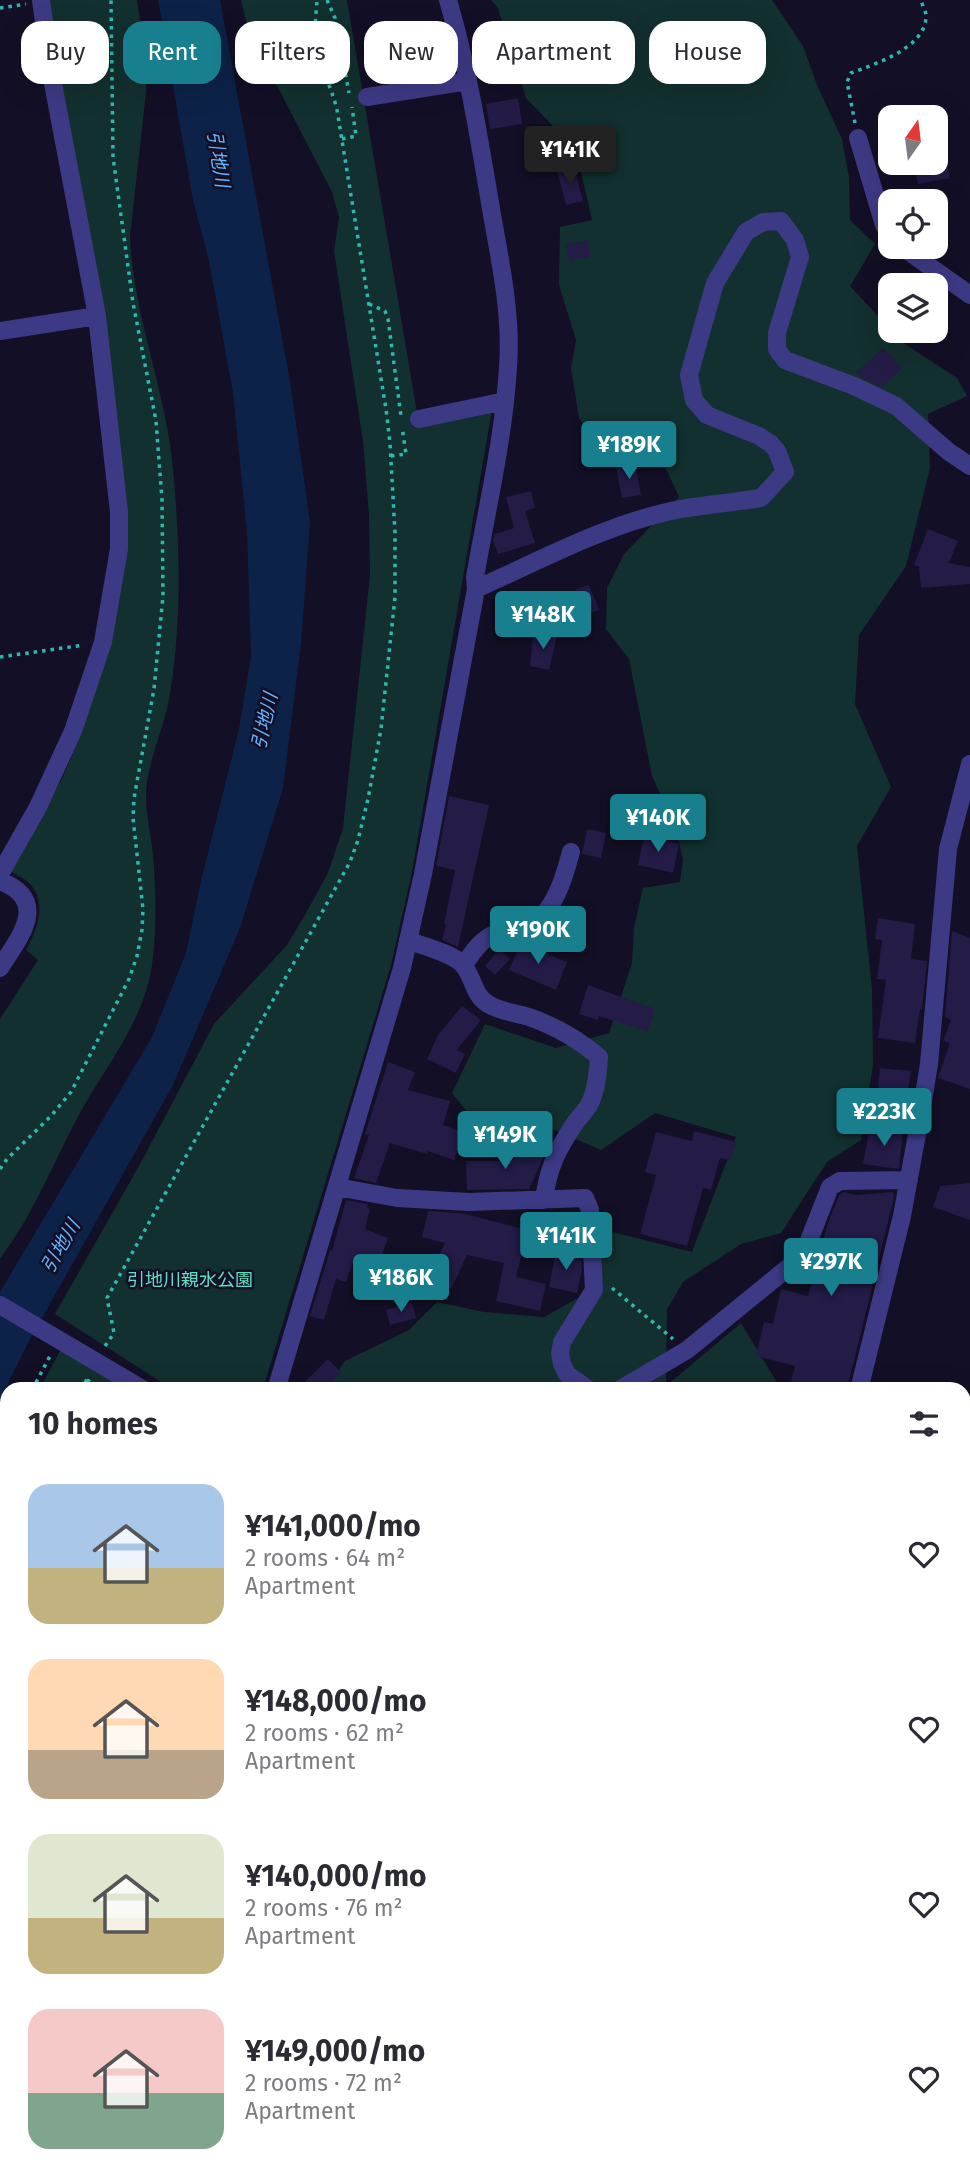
<!DOCTYPE html>
<meta charset="utf-8">
<style>
body{margin:0;font-family:"Fira Sans","Noto Sans JP",sans-serif;background:#f2f2f3;color:#2b2b33;height:100vh;display:flex;flex-direction:column;font-size:26px;white-space:nowrap}
*{box-sizing:border-box;margin:0}
p{font-size:23px;color:#7c7c81}
.icon{flex:none;width:38px;height:38px;fill:none;stroke:currentColor;stroke-width:2;stroke-linecap:round;stroke-linejoin:round}
.map{position:relative;flex:1;overflow:hidden}
.sheet{position:absolute;left:0px;top:1382px;width:971px;height:800px;display:flex;flex-direction:column;background:#fff;border-radius:21px 21px 0 0;box-shadow:0 7px 28px #0002}
.sheet>*{flex:none}
.hud{position:absolute;left:21px;top:21px;width:929px;height:63px;display:flex;gap:14px}
.needle{width:46px;rotate:14deg}
.controls{position:absolute;left:878px;top:105px;display:grid;gap:14px}
.controls a{display:grid;place-items:center;width:70px;height:70px;border-radius:14px;background:#fff;box-shadow:0 7px 28px #0002;font-size:35px}
.price{position:absolute;translate:-50% -60px;padding:0 16px;border-radius:7px;background:#187f8f;color:#fff;font-size:23px;line-height:46px;filter:drop-shadow(0 2px 4px #0008)}
.price::after{content:'';position:absolute;left:50%;top:42px;width:21px;height:16px;margin-left:-10px;background:inherit;clip-path:polygon(0 0,100% 0,50% 100%)}
.price.active{background:#222;color:#fff}
ul{padding:0;list-style:none}
li{display:flex;align-items:center;gap:21px;height:175px;padding:0 28px}
li span{display:grid;place-items:center;flex:none;width:196px;height:140px;border-radius:21px;color:#555}
li>.icon{margin-inline-start:auto}
span .icon{width:84px;height:84px;fill:#fffc;stroke-width:1}
li b{font-size:30px}
h2{display:flex;justify-content:space-between;align-items:center;height:84px;padding:0 28px;font-size:30px}
.tag{padding:0 24px;border-radius:21px;background:#fff;box-shadow:0 7px 28px #0002;font-size:24px;line-height:63px}
.tag.active{background:#187f8f;color:#fff}
.map>svg:first-child{display:block}
.green{fill:#12302f}
.water{fill:#0c2248}
.building{fill:#241b47}
.lines{fill:none;stroke-linecap:round;stroke-linejoin:round}
.path{stroke:#2fb8b0;stroke-width:3.5;stroke-dasharray:3.5 5;stroke-linecap:butt}
.minor{stroke:#3d3a85;stroke-width:18}
.labels{text-anchor:middle;stroke-width:5;stroke-linejoin:round;paint-order:stroke}
.park-label{font-size:18px;fill:#5fe0c0;stroke:#130f26}
.water-label{font-size:19px;font-style:italic;fill:#62b6ff;stroke:#130f26}
</style>
<div class="map">
<svg width="970" height="2181" viewBox="0 0 970 2181">
<rect width="100%" height="100%" fill="#130f26"/>
<path class="green" d="M47,0H137L146,61V92L130,236C133,315 166,390 173,469C180,544 182,619 170,694C165,724 152,752 147,782C144,805 149,824 152,846C156,880 157,931 152,965C144,1021 107,1064 80,1113C61,1148 46,1184 26,1219C18,1233 9,1246 0,1259V1019L38,960L26,950C37,930 48,903 29,883C24,878 16,875 10,871L63,777L81,734L102,667L127,550Z
M241,0H347L419,424L492,410L412,872L391,965L263,1389H172L55,1314L139,1166L214,1024L287,945L306,913L328,873L343,828L370,575L369,515L363,441L334,251L339,217L332,192L256,45L246,21Z
M491,0H772L803,46L817,85L842,139L849,177L850,220L875,244L850,286L902,342L957,378L967,396L928,414L930,468L906,566L859,635L855,704L891,787L857,846L872,989L873,1065L861,1140L827,1162L781,1233L741,1244L683,1282L667,1309L666,1386L741,1323L781,1389L325,1390L345,1361L409,1330L437,1302L484,1312L544,1317L596,1288L565,1220L692,1252L736,1137L655,1113L601,1150L547,1127L484,1133L452,1093L485,1024L556,1048L609,1033L632,963L634,927L643,888L680,882L683,859L675,827L652,776L629,659L606,629L607,588L624,554L679,497L661,458L593,439L579,418L571,368L576,340L559,285L560,227L592,220L576,150L526,98L498,8Z
M61,1349L125,1389L39,1390Z
M7,1449V1861L1,1869L0,1462Z
M7,1888V2000L0,1990V1902Z
M7,2131V2175H474L472,2181H0V2134Z"/>
<path class="water" d="M158,0H220L290,381L310,522L301,644L283,788L240,928L173,1085L29,1341L0,1399V1292L152,1037L186,953L201,881L239,729L251,656L247,532L233,393L209,261L193,200Z"/>
<path class="building" d="M518,98L522,124L490,129L486,104Z
M914,163H947L950,178L918,184Z
M574,167L583,201L566,205L557,171Z
M587,240L591,256L570,261L566,245Z
M883,348L902,368L882,387L863,378L857,372Z
M635,463L641,495L622,498L616,467Z
M531,491L535,508L525,511L535,543L498,554L493,540L495,534L514,528L506,497Z
M928,529L958,541L949,563L970,567V584L921,588L919,567L914,565Z
M589,585L599,610L586,615L576,589Z
M533,635L557,636L549,670L530,666Z
M449,796L489,805L458,947L442,940L446,925L444,924L455,870L436,866Z
M587,829L606,833L601,858L582,854Z
M644,836L679,844L673,873L638,865Z
M878,918L915,924L911,959L927,961L922,1010L920,1009L915,1043L878,1038L886,980L877,979L882,940L875,939Z
M952,931L970,938V1089L938,1078L950,1043L943,1041L951,1020L945,1017Z
M521,943L567,962L556,990L509,970Z
M500,949L510,959L495,975L485,966Z
M588,985L655,1009L647,1032L599,1016L598,1020L579,1014Z
M462,1006L481,1020L457,1050L465,1054L456,1073L427,1059L438,1035Z
M388,1062L415,1072L408,1090L450,1101L443,1125L464,1132L454,1160L428,1151L427,1154L390,1143L376,1183L354,1178L369,1135L365,1134Z
M880,1068L911,1071L908,1092L878,1088Z
M870,1126L903,1132L899,1169L863,1164Z
M694,1131L736,1142L730,1160L720,1158L711,1190L703,1188L687,1246L640,1234L656,1175L645,1172L656,1132L692,1141Z
M516,1143L544,1156L529,1189L467,1190L466,1161H507Z
M970,1183V1220L933,1207L940,1186Z
M843,1192L857,1195L893,1192L894,1197L854,1361L846,1390H789L795,1366L756,1356L764,1322L773,1324L781,1289L808,1296L828,1223L839,1195Z
M346,1200L368,1204L367,1208L370,1209L365,1229L388,1238L377,1268L354,1259L346,1282L336,1279L324,1320L310,1316L330,1250L332,1251Z
M428,1211L461,1213L528,1230L516,1277L546,1284L540,1311L496,1301L504,1263L467,1255L451,1289L428,1278L445,1243L422,1237Z
M556,1251L581,1256L582,1269L577,1293L549,1287Z
M412,1303L416,1318L390,1325L386,1310Z
M328,1359L341,1372L324,1390H297Z"/>
<g class="lines">
<path class="path" d="M327,0L335,18L349,93
M0,8L26,4
M855,123L847,82L851,73C875,64 926,48 926,16C926,11 922,5 921,0
M342,139L356,136L352,107
M369,304L385,311L388,319L401,416
M391,456L406,454L402,427
M0,657L84,645
M0,1169L7,1159L51,1116L71,1092L129,979L137,956L142,930L143,909L133,818L134,798L154,689L163,596L162,500L156,421L133,303L113,157L111,0
M612,1288L673,1339
M105,1346L114,1333L107,1298L350,862L358,840L368,799L381,729L395,597V533L390,443L386,409L337,110C332,88 320,68 316,46C314,31 316,15 317,0
M87,1380L103,1390
M35,1384L43,1390
M32,1390L50,1356
M81,1390L88,1377
M0,1448L7,1435
M0,1539L7,1530
M0,1757L7,1782
M0,1884L7,1874
M0,1980L7,1989
M165,2175L167,2181"/>
<path class="minor" d="M367,97L468,81
M858,138L884,225L891,235
M902,247L970,295
M0,331L97,316
M419,419L505,401
M476,589C539,561 603,526 671,511C700,505 731,503 761,498L785,472L777,451L771,444L759,436L707,415L694,400L689,375L715,283L746,232L763,222L781,221L795,240L800,257L777,333V349L785,360L854,386L896,406L949,452L970,466
M0,874L38,807L73,731L103,642L119,549V512L97,316L51,73L41,0
M0,881C51,901 19,938 0,968
M408,940C424,947 450,952 462,964C474,976 472,994 488,1004C501,1012 516,1013 529,1017C555,1026 579,1040 599,1057C598,1071 597,1087 591,1101C588,1109 580,1116 575,1123C557,1150 548,1168 544,1200
M464,965C473,951 483,937 499,932C513,927 530,927 541,917C558,900 565,874 571,852
M337,1187L397,1198L469,1202L585,1198L590,1210L594,1290L562,1342L560,1353L562,1364L567,1374L589,1390
M0,1305L144,1390
M276,1390L402,968L423,874L476,589L475,577C487,508 504,437 508,367C512,314 500,261 491,209C479,138 468,68 448,0
M619,1390L687,1350L795,1262L806,1248L830,1187L840,1181L909,1180
M859,1390L902,1216L922,1107L929,1064L948,849L970,764
M964,1434L970,1436
M964,2126L970,2128
M450,2181L451,2175
M619,2181L622,2175"/>
</g>
<g class="labels">
<g class="park-label">
<text x="190" y="1286">引地川親水公園</text>
</g>
<g class="water-label">
<text transform="translate(219 159) rotate(81)" y="7">引地川</text>
<text transform="translate(264 721) rotate(-77)" y="7">引地川</text>
<text transform="translate(60 1246) rotate(-60)" y="7">引地川</text>
</g>
</g>
</svg>
<div class="controls">
<a><svg class="needle" viewBox="-14 -14 28 28"><path d="M0-13l5 13h-10z" fill="#e53935"/><path d="M0 13l5-13h-10z" fill="#7c7c81"/></svg></a>
<a><svg class="icon" aria-label="locate" viewBox="0 0 24 24"><circle cx="12" cy="12" r="6"/><path d="M12 2v4M12 18v4M2 12h4M18 12h4"/></svg></a>
<a><svg class="icon" aria-label="layers" viewBox="0 0 24 24"><path d="M12 4l9 5-9 5-9-5zM3 14l9 5 9-5"/></svg></a>
</div>
<b class="price active" style="left:570px;top:186px">¥141K</b>
<b class="price" style="left:629px;top:481px">¥189K</b>
<b class="price" style="left:543px;top:651px">¥148K</b>
<b class="price" style="left:658px;top:854px">¥140K</b>
<b class="price" style="left:538px;top:966px">¥190K</b>
<b class="price" style="left:884px;top:1148px">¥223K</b>
<b class="price" style="left:505px;top:1171px">¥149K</b>
<b class="price" style="left:566px;top:1272px">¥141K</b>
<b class="price" style="left:831px;top:1298px">¥297K</b>
<b class="price" style="left:401px;top:1314px">¥186K</b>
<div class="hud">
<a class="tag">Buy</a>
<a class="tag active">Rent</a>
<a class="tag">Filters</a>
<a class="tag">New</a>
<a class="tag">Apartment</a>
<a class="tag">House</a>
</div>
<section class="sheet">
<h2>10 homes<svg class="icon" aria-label="filters" viewBox="0 0 24 24"><path d="M4 7h16M4 17h16"/><circle cx="9" cy="7" r="2"/><circle cx="15" cy="17" r="2"/></svg></h2>
<ul>
<li><span style="background:linear-gradient(#a9c7e8 60%,#c2b280 0)"><svg class="icon" aria-label="home" viewBox="0 0 24 24"><path d="M3 11l9-7 9 7M6 9v11h12V9"/></svg></span><div><b>¥141,000/mo</b><p>2 rooms · 64 m²</p><p>Apartment</p></div><svg class="icon" aria-label="heart" viewBox="0 0 24 24"><path d="M12 20l-8-8c-3-5 5-10 8-4 3-6 11-1 8 4z"/></svg></li>
<li><span style="background:linear-gradient(#ffd9b3 65%,#b9a48a 0)"><svg class="icon" aria-label="home" viewBox="0 0 24 24"><path d="M3 11l9-7 9 7M6 9v11h12V9"/></svg></span><div><b>¥148,000/mo</b><p>2 rooms · 62 m²</p><p>Apartment</p></div><svg class="icon" aria-label="heart" viewBox="0 0 24 24"><path d="M12 20l-8-8c-3-5 5-10 8-4 3-6 11-1 8 4z"/></svg></li>
<li><span style="background:linear-gradient(#dfe7d0 60%,#c2b280 0)"><svg class="icon" aria-label="home" viewBox="0 0 24 24"><path d="M3 11l9-7 9 7M6 9v11h12V9"/></svg></span><div><b>¥140,000/mo</b><p>2 rooms · 76 m²</p><p>Apartment</p></div><svg class="icon" aria-label="heart" viewBox="0 0 24 24"><path d="M12 20l-8-8c-3-5 5-10 8-4 3-6 11-1 8 4z"/></svg></li>
<li><span style="background:linear-gradient(#f6c9c9 60%,#7fa58c 0)"><svg class="icon" aria-label="home" viewBox="0 0 24 24"><path d="M3 11l9-7 9 7M6 9v11h12V9"/></svg></span><div><b>¥149,000/mo</b><p>2 rooms · 72 m²</p><p>Apartment</p></div><svg class="icon" aria-label="heart" viewBox="0 0 24 24"><path d="M12 20l-8-8c-3-5 5-10 8-4 3-6 11-1 8 4z"/></svg></li>
</ul>
</section>
</div>
